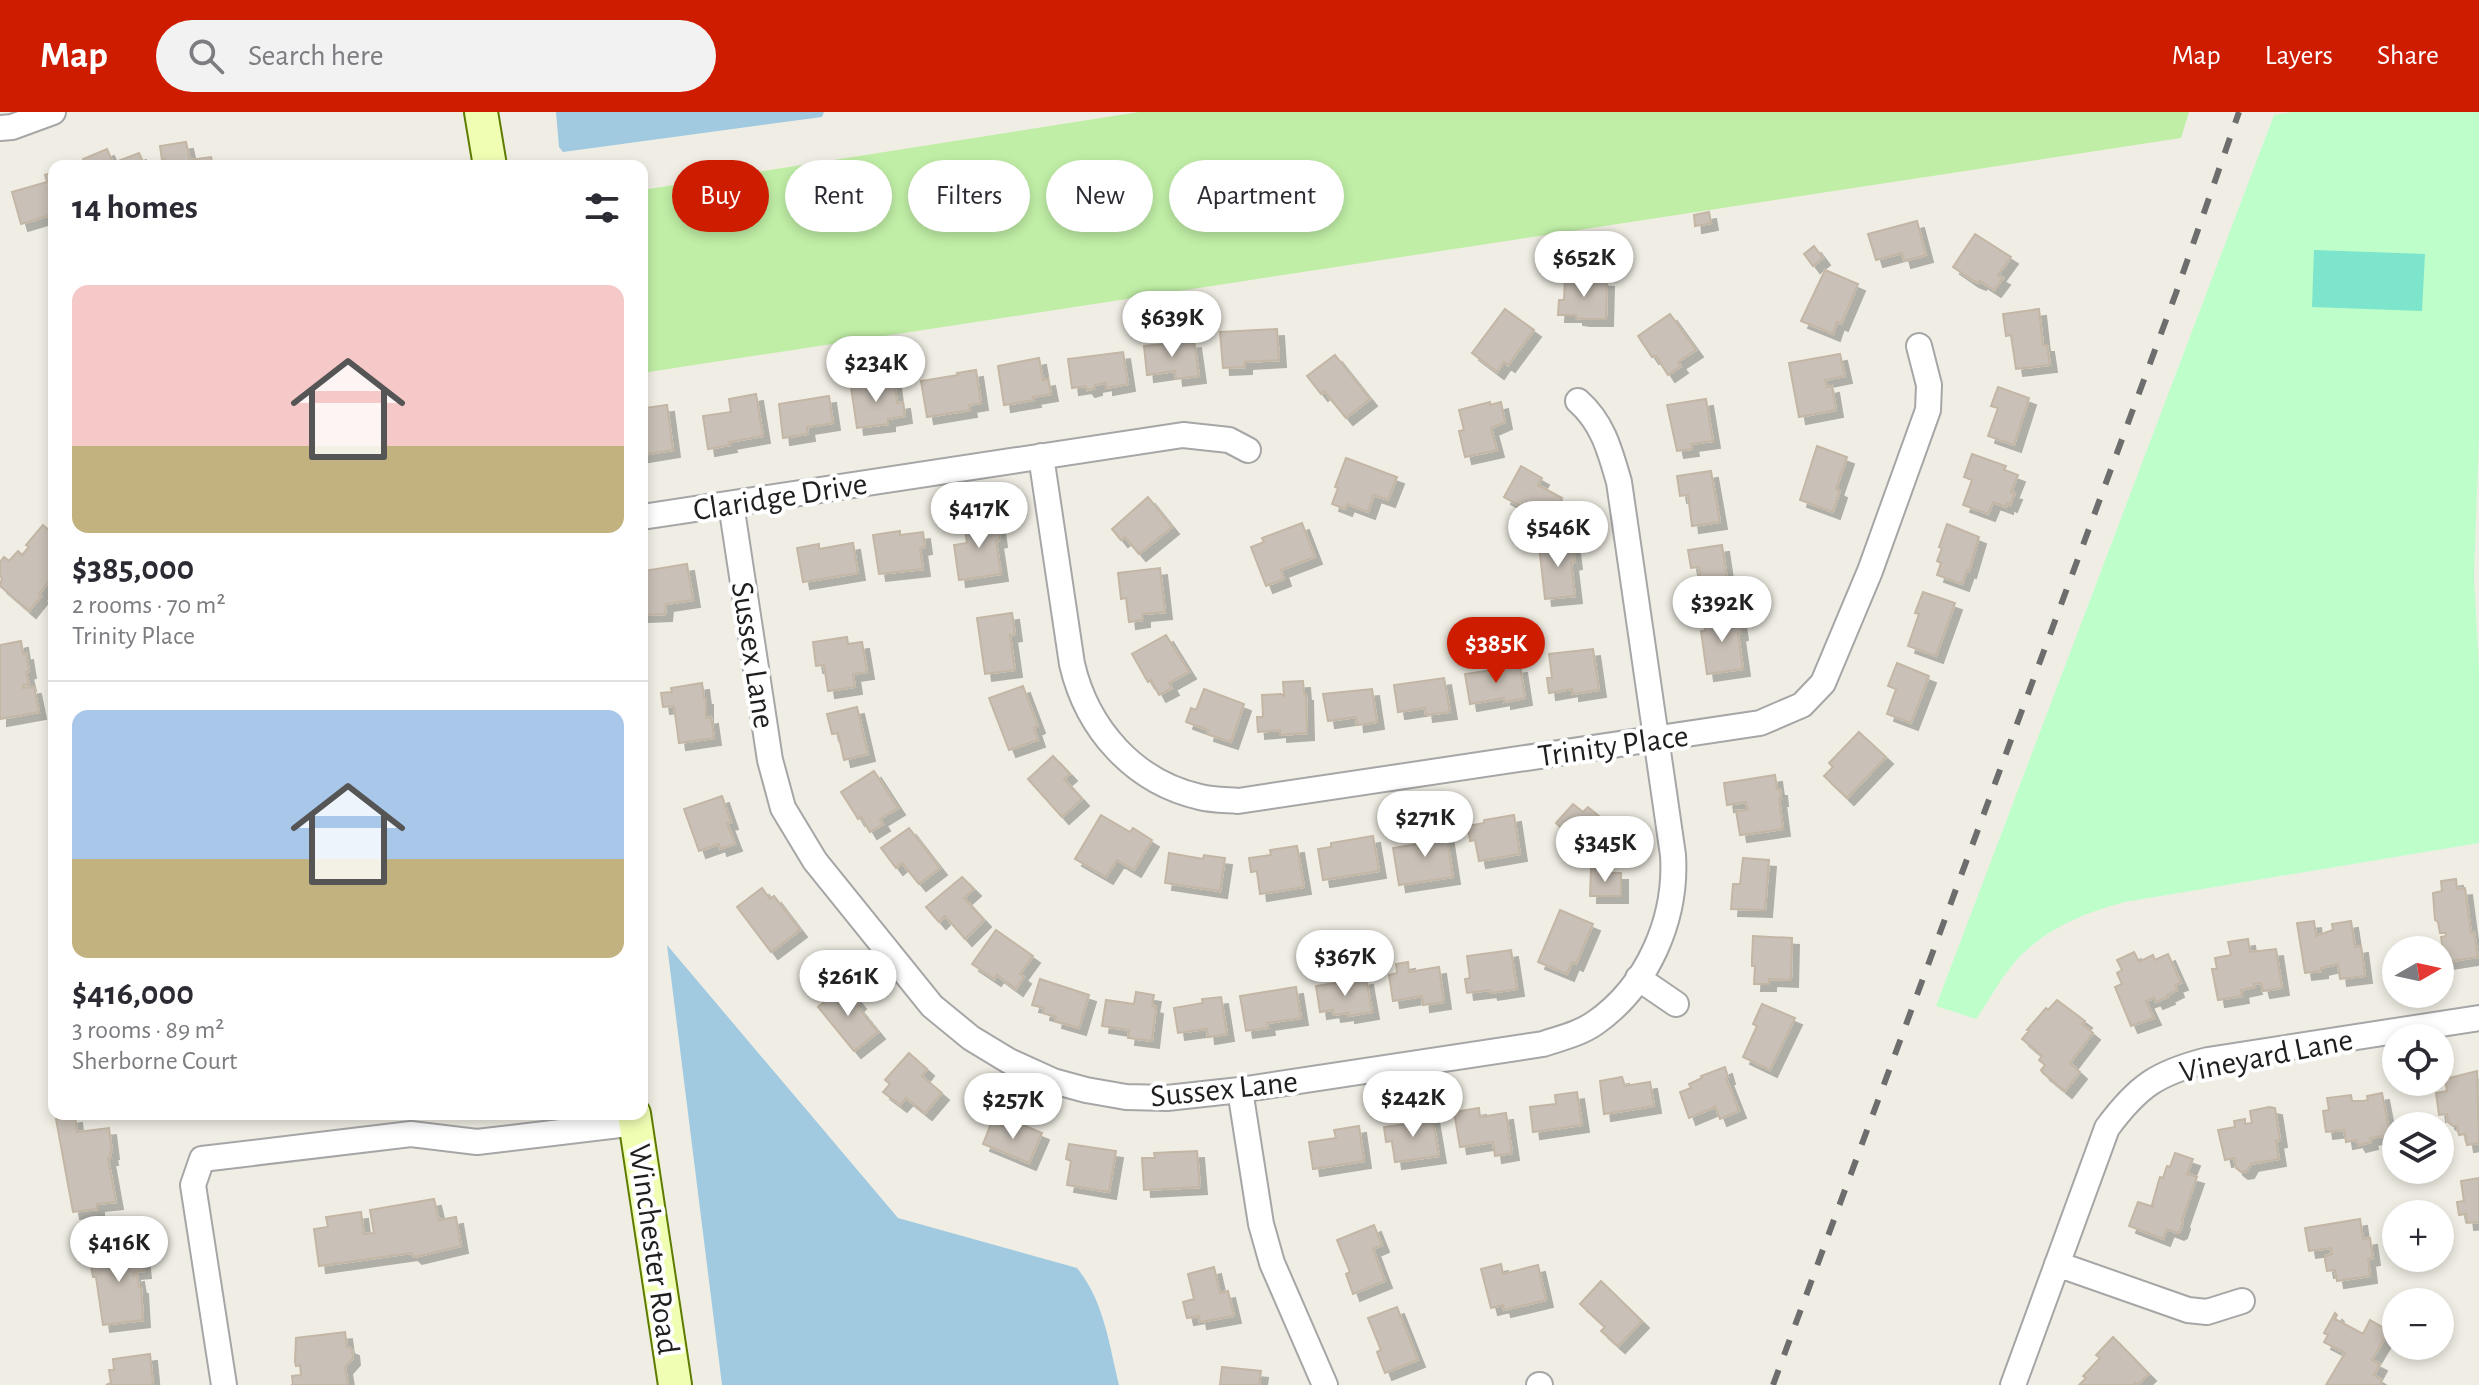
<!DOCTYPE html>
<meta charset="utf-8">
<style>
body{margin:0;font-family:"Alegreya Sans",sans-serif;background:#f2f2f3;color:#2b2b33;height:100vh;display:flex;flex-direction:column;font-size:30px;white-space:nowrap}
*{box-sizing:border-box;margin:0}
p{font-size:26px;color:#7c7c81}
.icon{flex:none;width:44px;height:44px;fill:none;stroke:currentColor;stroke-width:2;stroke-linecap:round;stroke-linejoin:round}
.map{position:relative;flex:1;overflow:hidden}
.sheet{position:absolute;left:48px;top:48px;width:600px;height:960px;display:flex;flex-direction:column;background:#fff;border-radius:16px;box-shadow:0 4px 12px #0003}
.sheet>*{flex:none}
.hud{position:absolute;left:672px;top:48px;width:760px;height:72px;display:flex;gap:16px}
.needle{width:52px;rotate:81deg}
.tools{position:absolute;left:2382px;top:824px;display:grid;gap:16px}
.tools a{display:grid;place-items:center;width:72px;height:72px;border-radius:50%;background:#fff;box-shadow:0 4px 12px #0003;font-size:40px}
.price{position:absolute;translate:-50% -68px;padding:0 18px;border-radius:28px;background:#fff;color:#222;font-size:26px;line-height:52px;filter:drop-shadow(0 2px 4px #0008)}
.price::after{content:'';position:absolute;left:50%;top:48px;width:24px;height:18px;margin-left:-12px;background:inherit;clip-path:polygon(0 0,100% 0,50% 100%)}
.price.selected{background:#cd1c00;color:#fff}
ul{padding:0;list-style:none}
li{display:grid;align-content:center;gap:16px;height:424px;padding:0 24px}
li+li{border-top:2px solid #e1e1e2}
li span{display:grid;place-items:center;height:248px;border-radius:16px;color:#555}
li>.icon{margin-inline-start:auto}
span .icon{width:144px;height:144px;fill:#fffc;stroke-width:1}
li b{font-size:34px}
h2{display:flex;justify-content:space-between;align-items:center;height:96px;padding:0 24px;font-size:34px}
.chip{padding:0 28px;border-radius:36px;background:#fff;box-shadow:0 4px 12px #0003;font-size:28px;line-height:72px}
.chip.selected{background:#cd1c00;color:#fff}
header{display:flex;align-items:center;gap:48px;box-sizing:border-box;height:112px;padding:0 40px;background:#cd1c00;color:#fff}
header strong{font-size:38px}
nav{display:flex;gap:44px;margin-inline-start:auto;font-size:28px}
.search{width:560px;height:72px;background:#f2f2f3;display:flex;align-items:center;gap:20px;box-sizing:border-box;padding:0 28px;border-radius:44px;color:#7c7c81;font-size:30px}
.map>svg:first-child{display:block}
.grass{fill:#c0eea6}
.park{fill:#befecb}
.pitch{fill:#7ce5cb}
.water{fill:#a1cae1}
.building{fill:#c9c1b7;stroke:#c3b6a5;stroke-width:2;filter:url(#shadow)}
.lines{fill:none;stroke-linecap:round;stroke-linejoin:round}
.minor-casing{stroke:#a6a6a6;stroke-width:28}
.secondary-casing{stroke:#5d7b00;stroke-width:36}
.minor{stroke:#fff;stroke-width:24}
.secondary{stroke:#f0feb4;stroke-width:32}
.rail{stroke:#6d6d6d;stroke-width:6;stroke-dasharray:16 16;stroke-linecap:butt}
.labels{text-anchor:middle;stroke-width:8;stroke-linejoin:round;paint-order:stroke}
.street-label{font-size:32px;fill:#1f1f1f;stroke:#fff}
</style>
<header>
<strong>Map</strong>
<div class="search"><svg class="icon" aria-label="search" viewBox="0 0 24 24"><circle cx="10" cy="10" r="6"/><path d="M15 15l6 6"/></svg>Search here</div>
<nav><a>Map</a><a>Layers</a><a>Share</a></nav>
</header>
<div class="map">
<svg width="2479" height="1273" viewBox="0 0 2479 1273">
<defs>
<filter id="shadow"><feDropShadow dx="7" dy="7" stdDeviation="0" flood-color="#0004"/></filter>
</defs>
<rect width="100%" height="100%" fill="#f0eee4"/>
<path class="grass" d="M1139,0H2189L2181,26L642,261V78Z"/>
<path class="park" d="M2292,0H2479V325L2474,465L2479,556V731L2125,790C2084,801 2044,817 2015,850C2000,867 1989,889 1976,907L1936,894L2274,3Z"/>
<path class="pitch" d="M2314,138L2425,142L2422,199L2312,195Z"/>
<path class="water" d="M556,0H824L822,5L563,40L559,35Z
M667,833L898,1106L1077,1156C1104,1189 1109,1232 1119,1273H722Z"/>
<path class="building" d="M186,30L190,48L211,45L213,54H167L165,47L162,48L160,34Z
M107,37L113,51L139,41L145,54H85L83,47Z
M54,60V102L21,112L12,80L47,70L45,63Z
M1709,100L1711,111L1695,114L1694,103Z
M1917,109L1926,143L1904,149L1902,141L1876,148L1868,122Z
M1975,122L2011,145L1998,163L2003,166L1994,178L1980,169L1979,171L1972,168L1953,155Z
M1814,134L1823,146L1813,154L1804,142Z
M1825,158L1858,172L1841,212L1837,210L1833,222L1801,209Z
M1565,166L1607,168L1606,207H1583L1576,206V203H1558L1559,188H1564Z
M1505,197L1534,218L1508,253L1504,250L1497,260L1472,241Z
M2039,197L2043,233H2047L2050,253L2016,257L2011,223L2006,224L2003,202Z
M1670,202L1696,238L1678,250L1681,254L1668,263L1656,244L1652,245L1638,224Z
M1277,217L1279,248L1245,250V255L1223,256L1220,220Z
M1194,229L1199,264L1176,267L1175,259L1147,263L1144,234Z
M1123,240L1128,272L1106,276V271L1095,273V276L1088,278L1085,274L1072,276L1068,247Z
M1840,242L1845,264L1825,268L1827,275L1832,274L1836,298L1799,305L1789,251Z
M1335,243L1370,287L1346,306L1324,279L1321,282L1307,264Z
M1039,246L1043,268L1048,267L1051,282L1033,285L1034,288L1004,293L998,254Z
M976,258L981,291L969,293L970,298L927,305L921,269L958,263L957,261Z
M894,269L897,291L903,290L905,304L888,307V312L857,316L851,275Z
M1998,275L2029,286L2014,333L1988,324L1998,296L1991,294Z
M756,282L763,324L729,330L730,333L708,337L703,304L731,300L729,287Z
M829,284L833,311L807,315L808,322L783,326L779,292Z
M1706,287L1713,329L1691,332L1692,337L1677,339L1667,293Z
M1490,290V293L1501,290L1505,310L1491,316L1497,338L1465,345L1459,319L1464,318L1459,298Z
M667,293L673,338L642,343V311L647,310L645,296Z
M1817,334L1847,345L1836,377L1840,379L1833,400L1800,388Z
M1972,342L2006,354L2004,358L2018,363L2011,380L2015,381L2010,393L2007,391L2006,395L1993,390L1988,402L1963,393L1972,368L1964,365Z
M1346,346L1397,365L1388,388L1374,383L1368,400L1347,392L1345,397L1332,392L1338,376L1335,375Z
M1521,354L1542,366L1538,373L1562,386L1549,410L1504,385Z
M1711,359L1720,410L1692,414L1688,383L1680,384L1677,364Z
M1148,385L1172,415L1139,442L1125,425L1121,428L1112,417Z
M997,406L1000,428L996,429L1001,462L959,468L954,433L967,431L964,411Z
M1302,411L1315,445L1281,458L1284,467L1266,474L1251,435L1264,430L1262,426Z
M1947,412L1979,425L1969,459L1967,458L1962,472L1937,463L1941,451L1937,449L1942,436L1939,435Z
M43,413L54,423V463L39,482L41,484L29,499L0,474L2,466L0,464V450L4,445L9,449L18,439L22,443L29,435L26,433Z
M900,419V423L923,420L925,435L920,436L923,457L879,462L873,423Z
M1572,428L1575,450L1571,451L1575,484L1545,487L1539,433Z
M853,431L858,461L803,470L797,436L819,432V437Z
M1722,433L1729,480L1703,484L1699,455L1691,456L1688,438Z
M687,452L693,488L666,492L665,502L642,503V463L645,462L644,459Z
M1160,456L1165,500L1143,502V508L1129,510L1126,486L1121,487L1118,461Z
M1923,480L1955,491L1936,544L1908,534L1919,502L1915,501Z
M1012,501L1015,522L1010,523L1015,558L985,562L977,506Z
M1738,501L1741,521L1738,522L1743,557L1707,562L1701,519H1705L1704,506Z
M1166,523L1189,560L1169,571L1172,576L1159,583L1151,568L1148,570L1145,565L1132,542Z
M847,525L848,532L862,530L867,560L853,562L855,575L828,579L824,553L816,554L813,530Z
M21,529L23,542L26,541L29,559L26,560L29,572L23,573V576L34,575L39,600L0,607V533Z
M1593,537L1599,578L1572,582V577L1549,581L1547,566H1552L1549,542Z
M1897,551L1929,564L1911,611L1887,602L1896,577L1888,574Z
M1520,554L1525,586L1504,590V586L1470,592L1465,562Z
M1444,566L1450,600L1426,603L1425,596L1398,600L1394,573Z
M1303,569L1304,582H1306L1307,621L1280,623V618L1258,620L1257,605H1263L1262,583L1281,582L1284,584L1283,570Z
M702,571L704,586H706V606L711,605L714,626L679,631L674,594L663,595L661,581L672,580L671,576Z
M1023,574L1038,614L1034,616L1038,628L1009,638L989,586Z
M1204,577L1244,592L1231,630L1207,622L1208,618L1186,610L1191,596L1196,598Z
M1372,577L1377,610L1357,613L1356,605L1328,609L1323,582Z
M857,595L868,642L844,648L838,621L832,622L827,602Z
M1859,620L1886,645L1847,686L1824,664L1833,655L1829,651Z
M1053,644L1070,662L1064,667L1082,687L1062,705L1028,667Z
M874,659L898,696L880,707L883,712L870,720L861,705L858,707L855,702L841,680Z
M1775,663L1777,677H1780L1781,687H1779L1783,717L1740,723L1736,699L1748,698L1746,690L1727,693L1724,671Z
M722,684L731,710L727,711L735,732L720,737L719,732L699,739L684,697Z
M1573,692L1583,700L1588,695L1617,719L1609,729L1612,731L1607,737L1606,738L1603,736L1594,746L1556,711Z
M1101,703L1130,720L1133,716L1152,728L1134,758L1117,748L1106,765L1075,747Z
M1514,703L1520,742L1479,749L1475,728L1470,729L1468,714L1484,711V708Z
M1445,713L1453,765L1399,773L1393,736L1418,732V737L1426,736L1423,716Z
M909,716L940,756L919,772L902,751L896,756L881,736Z
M1373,724L1379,759L1323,768L1318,737L1331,735V731Z
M1297,734L1304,775L1260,782L1257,759L1251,760L1249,746L1271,743L1270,738Z
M1169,741L1203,747L1204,743L1225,746L1220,779L1165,771Z
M1743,746L1769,748L1765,798L1731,797L1733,772H1740Z
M1591,757H1602V761H1621V784H1590Z
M962,765L974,777L964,786L984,808L965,827L945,804L939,810L926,795Z
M2456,767L2457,777L2465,776L2471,821L2474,820L2478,845L2445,850L2441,825L2446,824V821H2440L2438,810L2435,808L2433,781L2442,779L2441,769Z
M762,776L770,787L774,784L800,818L771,840L737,795Z
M1560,798L1593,812L1576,852L1572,850L1567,862L1538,850Z
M2314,809L2316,824L2333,818L2332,812L2351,809L2355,835L2361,834L2365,864L2340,867L2338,852L2321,856V859L2305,861L2297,811Z
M996,818L1033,844L1020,862L1024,865L1016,877L997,863L994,867L972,852Z
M1753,824L1792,826L1791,868L1769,867V872H1754L1755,854H1752V847Z
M2248,827L2250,840L2276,837L2282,876L2263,879L2261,871L2254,872L2255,875L2241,878L2242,884L2218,888L2212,857H2217L2215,846L2231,843L2228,830Z
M1511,838L1517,877L1491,881L1490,878L1467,881L1465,867L1470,866L1467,844Z
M2134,840L2139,850L2153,843L2155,848L2168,842L2181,871L2175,873L2177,878L2167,883L2168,885L2156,890L2154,886L2146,889L2154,906L2131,914L2115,875L2122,872L2117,861L2122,858L2117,848Z
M1408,850L1409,860L1439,855L1444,890L1423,893L1422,884L1393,889L1389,863L1397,861L1396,852Z
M1366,866L1372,900L1348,904V901L1334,903L1333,898L1320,900L1316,874Z
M1040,867L1089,883L1079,916L1055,909L1056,905L1043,901L1044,896L1032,893Z
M845,873L859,890L856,893L878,920L854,939L818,895Z
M1296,875L1301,906L1267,911L1268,916L1246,919L1240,884Z
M1136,880L1154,883L1152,894L1156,895L1152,929L1128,926L1129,918L1102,914L1106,888L1134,892Z
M1221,885L1227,922L1208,925L1207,917L1178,921L1174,896L1203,891L1202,887Z
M2057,888L2085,909L2082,912L2093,921L2070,951L2080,960L2065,979L2043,961L2041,958L2045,953L2039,948L2042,944L2022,927L2029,919L2027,918L2046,896L2048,898Z
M1762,892L1795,906L1770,958L1743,945L1757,914L1753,912Z
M909,941L927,957L922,964L942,981L925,1001L906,986L900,993L883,980L890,972L885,968Z
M1725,955L1728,965L1726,966L1739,999L1720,1007L1715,994L1713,996L1689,1006L1680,980L1691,976L1689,972L1702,966L1701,964Z
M2477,959L2479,1031L2467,1033L2465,1022L2459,1023L2457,1014H2453L2448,1010L2447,1002L2439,1003L2436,981L2447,979L2445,967Z
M1622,965L1625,974L1650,970L1654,994L1604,1002L1600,969Z
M1577,980L1582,1013L1533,1020L1530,995L1556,992L1555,983Z
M2382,981L2390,1023L2370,1026L2371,1030L2359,1033L2356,1028L2346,1030L2344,1018L2326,1020L2323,999L2329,998L2327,986L2351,983L2352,989H2363L2368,988L2367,984Z
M2269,995L2275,996L2280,1028L2276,1029L2279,1047L2251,1052L2247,1059L2241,1060L2236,1056L2234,1046L2225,1048L2218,1018L2235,1015L2234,1009L2245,1007V1012L2252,1011L2250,999Z
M1479,996L1480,1005L1506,1001L1512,1041L1495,1044L1493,1030L1460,1035L1454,1000Z
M1432,1003L1439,1044L1395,1050L1392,1029L1386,1030L1384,1015L1407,1012L1406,1007Z
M75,1004L77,1020L109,1016L112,1040H110L111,1046H108L116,1090L97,1092V1097L73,1100L56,1007Z
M992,1009L1018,1020L1021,1012L1042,1021L1029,1051L983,1032Z
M1359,1014L1364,1049L1313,1057L1309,1030L1336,1026L1334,1018Z
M1069,1032L1116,1039L1109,1080L1067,1073L1071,1049L1066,1047Z
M1197,1039L1200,1075L1144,1078L1142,1046H1155L1154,1041Z
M2175,1041L2193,1047L2187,1062L2197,1065L2182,1108L2183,1110L2180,1119L2177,1121L2167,1117L2163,1127L2129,1114L2138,1090L2154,1095L2152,1093L2159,1068L2160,1065L2163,1066L2167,1054L2170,1055Z
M2479,1066V1110L2467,1111L2466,1102L2459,1103L2457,1090L2464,1089L2461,1069Z
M434,1087L439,1108L456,1105L461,1134L415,1145L411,1141L319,1154L314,1117L328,1115L326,1105L361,1100L364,1122L374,1121L370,1098Z
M2360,1107L2363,1127L2370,1126L2373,1146L2368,1147L2370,1164L2337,1169L2335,1158L2327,1159L2325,1148V1144L2332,1142L2331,1136L2309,1139L2305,1116Z
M1374,1113L1382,1133L1373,1137L1385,1169L1353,1182L1346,1162L1350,1160L1337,1128Z
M141,1134L144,1159L133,1160V1164L137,1163L139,1175H141L143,1208L103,1213L96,1165H93L89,1142Z
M1501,1152L1503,1162L1538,1153L1546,1188L1504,1198L1503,1193L1491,1196L1481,1157Z
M1214,1155L1220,1181L1228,1179L1234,1204L1200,1210L1199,1204L1187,1206L1183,1190L1194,1187L1188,1162Z
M1601,1169L1642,1209L1618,1234L1601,1219L1605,1215L1580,1192Z
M1397,1195L1418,1248L1385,1261L1377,1240L1381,1238L1368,1206Z
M2335,1201L2337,1203L2335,1207L2363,1222L2370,1208L2389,1219L2372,1248L2380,1252L2374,1263L2382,1268L2380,1273H2326L2345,1241L2324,1230L2328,1223L2324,1221Z
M345,1220L347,1235L352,1237L353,1246L345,1255L348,1273H291H293L292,1264L301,1263L300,1253L296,1254L295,1250L296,1226Z
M2113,1225L2149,1262L2137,1273L2135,1271L2133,1273H2079L2086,1266L2083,1264L2100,1246L2096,1243Z
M150,1242L153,1273H106L111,1271L109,1258H114L113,1247Z
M1222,1255L1261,1259L1259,1273H1220Z"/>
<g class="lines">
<defs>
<path id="minor" d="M0,16L12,15L53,0
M1041,344L1072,552C1087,617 1134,670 1200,685C1212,688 1226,688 1238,689L1760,611L1802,593L1823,571L1870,459L1928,298L1929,273L1919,234
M731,392L770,648L783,696L815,749L932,894L971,926L1009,949L1053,969L1086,978L1126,985L1167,986L1240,978L1543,932C1561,926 1579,922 1595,911C1648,874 1677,807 1673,743L1619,370C1610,339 1603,311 1578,289
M642,405L1183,323L1229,328L1248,338
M1638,866L1676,892
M1240,978L1261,1112L1272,1151L1325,1273
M2057,1152L2188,1198L2207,1200L2242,1189
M224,1273L193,1073L202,1047L411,1022L477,1030L636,1011
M1539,1273H1540
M2013,1273L2107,1016C2138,974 2157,961 2208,948L2479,906"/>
<path id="secondary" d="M481,0L490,54
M634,1002L675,1273"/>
</defs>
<use href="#minor" class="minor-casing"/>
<use href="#secondary" class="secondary-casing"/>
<use href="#minor" class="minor"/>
<use href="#secondary" class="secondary"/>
<path class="rail" d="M1773,1273L2176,181L2239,0"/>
</g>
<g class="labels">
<g class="street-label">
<text transform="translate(780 384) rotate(-9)" y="11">Claridge Drive</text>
<text transform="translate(754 543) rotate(81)" y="11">Sussex Lane</text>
<text transform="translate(1613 633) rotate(-8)" y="11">Trinity Place</text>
<text transform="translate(2266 943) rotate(-11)" y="11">Vineyard Lane</text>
<text transform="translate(1224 976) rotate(-6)" y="11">Sussex Lane</text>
<text transform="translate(655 1137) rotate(82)" y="11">Winchester Road</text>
</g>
</g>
</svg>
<div class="tools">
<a><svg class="needle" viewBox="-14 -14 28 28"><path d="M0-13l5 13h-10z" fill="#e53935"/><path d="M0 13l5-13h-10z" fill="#7c7c81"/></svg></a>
<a><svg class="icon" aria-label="locate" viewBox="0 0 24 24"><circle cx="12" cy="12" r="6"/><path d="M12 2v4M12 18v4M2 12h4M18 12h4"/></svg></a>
<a><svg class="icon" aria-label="layers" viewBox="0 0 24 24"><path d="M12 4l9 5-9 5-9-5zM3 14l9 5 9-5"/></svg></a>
<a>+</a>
<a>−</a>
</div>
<b class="price" style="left:1584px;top:187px">$652K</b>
<b class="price" style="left:1172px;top:247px">$639K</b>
<b class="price" style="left:876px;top:292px">$234K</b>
<b class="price" style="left:979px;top:438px">$417K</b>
<b class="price" style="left:1558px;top:457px">$546K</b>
<b class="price" style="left:1722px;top:532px">$392K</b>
<b class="price selected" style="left:1496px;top:573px">$385K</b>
<b class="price" style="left:1425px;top:747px">$271K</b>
<b class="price" style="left:1605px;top:772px">$345K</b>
<b class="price" style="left:1345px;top:886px">$367K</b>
<b class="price" style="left:848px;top:906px">$261K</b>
<b class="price" style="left:1413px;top:1027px">$242K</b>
<b class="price" style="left:1013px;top:1029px">$257K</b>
<b class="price" style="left:119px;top:1172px">$416K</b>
<div class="hud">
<a class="chip selected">Buy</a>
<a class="chip">Rent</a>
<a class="chip">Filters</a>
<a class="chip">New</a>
<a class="chip">Apartment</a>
</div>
<section class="sheet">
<h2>14 homes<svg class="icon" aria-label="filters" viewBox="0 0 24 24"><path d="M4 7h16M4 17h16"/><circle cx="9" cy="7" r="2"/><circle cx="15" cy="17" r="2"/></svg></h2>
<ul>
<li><span style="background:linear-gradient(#f6c9c9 65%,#c2b280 0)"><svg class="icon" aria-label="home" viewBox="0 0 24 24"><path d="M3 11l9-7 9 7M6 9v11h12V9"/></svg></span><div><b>$385,000</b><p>2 rooms · 70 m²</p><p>Trinity Place</p></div></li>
<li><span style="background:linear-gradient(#a9c7e8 60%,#c2b280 0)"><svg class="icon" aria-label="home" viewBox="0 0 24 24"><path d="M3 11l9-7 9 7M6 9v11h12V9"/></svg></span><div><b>$416,000</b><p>3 rooms · 89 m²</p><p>Sherborne Court</p></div></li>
</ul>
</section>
</div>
